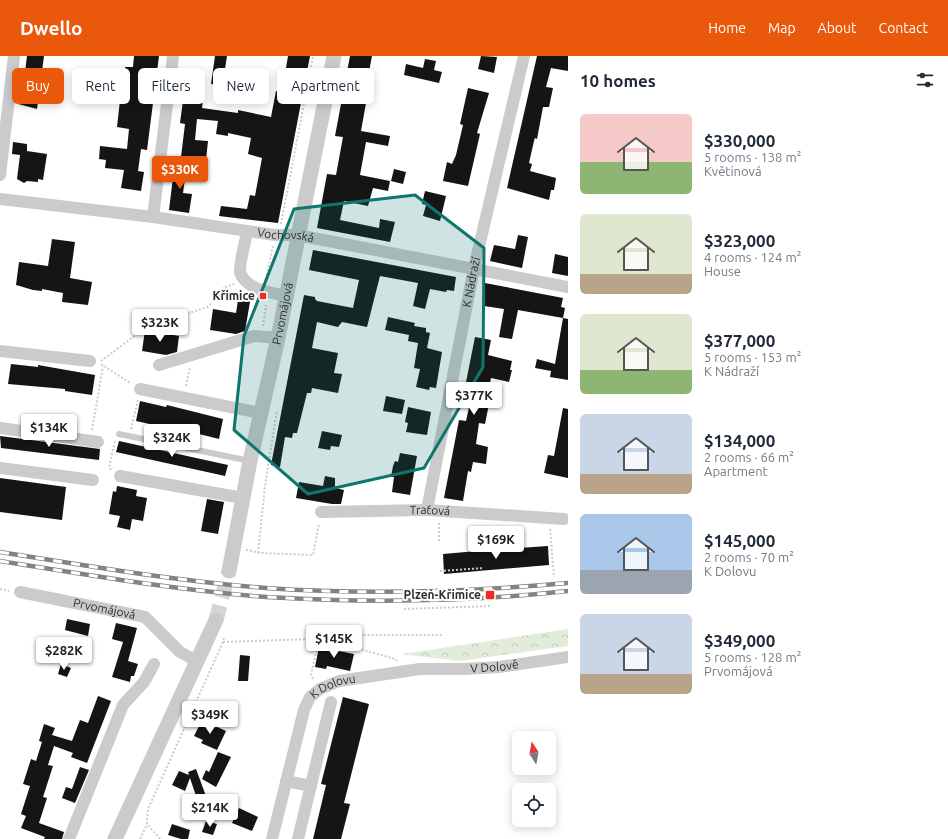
<!DOCTYPE html>
<meta charset="utf-8">
<style>
body{margin:0;font-family:Ubuntu,sans-serif;background:#f2f2f3;color:#1f2937;height:100vh;display:flex;flex-direction:column;font-size:15px;white-space:nowrap}
*{box-sizing:border-box;margin:0}
p{font-size:13px;color:#747a83}
.icon{flex:none;width:22px;height:22px;fill:none;stroke:currentColor;stroke-width:2;stroke-linecap:round;stroke-linejoin:round}
.map{position:relative;flex:1;overflow:hidden}
.side{display:flex;flex-direction:column;background:#fff;width:380px}
.side>*{flex:none}
.banner{position:absolute;left:12px;top:12px;width:380px;height:36px;display:flex;gap:8px}
.needle{width:26px;rotate:349deg}
.tools{position:absolute;left:512px;top:675px;display:grid;gap:8px}
.tools a{display:grid;place-items:center;width:44px;height:44px;border-radius:6px;background:#fff;box-shadow:0 2px 10px #0003;font-size:20px}
.price{position:absolute;translate:-50% -34px;padding:0 9px;border-radius:4px;background:#fff;color:#222;font-size:13px;line-height:26px;filter:drop-shadow(0 1px 2px #0008)}
.price::after{content:'';position:absolute;left:50%;top:24px;width:12px;height:9px;margin-left:-6px;background:inherit;clip-path:polygon(0 0,100% 0,50% 100%)}
.price.on{background:#ea580c;color:#fff}
ul{padding:0;list-style:none}
li{display:flex;align-items:center;gap:12px;height:100px;padding:0 12px}
li span{display:grid;place-items:center;flex:none;width:112px;height:80px;border-radius:6px;color:#555}
li>.icon{margin-inline-start:auto}
span .icon{width:48px;height:48px;fill:#fffc;stroke-width:1}
li b{font-size:17px}
h2{display:flex;justify-content:space-between;align-items:center;height:48px;padding:0 12px;font-size:17px}
.pill{padding:0 14px;border-radius:6px;background:#fff;box-shadow:0 2px 10px #0003;font-size:14px;line-height:36px}
.pill.on{background:#ea580c;color:#fff}
header{display:flex;align-items:center;gap:24px;box-sizing:border-box;height:56px;padding:0 20px;background:#ea580c;color:#fff}
header strong{font-size:19px}
nav{display:flex;gap:22px;margin-inline-start:auto;font-size:14px}
main{display:flex;flex:1;min-height:0}
.map>svg:first-child{display:block}
.forest{fill:url(#forest-crowns)}
.building{fill:#151515}
.lines{fill:none;stroke-linecap:round;stroke-linejoin:round}
.tertiary-tunnel{stroke:#d5d5d5;stroke-width:15;stroke-dasharray:15 8;stroke-linecap:butt}
.path{stroke:#cbcbcb;stroke-width:2;stroke-dasharray:2 2;stroke-linecap:butt}
.service{stroke:#cbcbcb;stroke-width:6}
.minor{stroke:#cbcbcb;stroke-width:12}
.tertiary{stroke:#cbcbcb;stroke-width:15}
.rail-casing{stroke:#838383;stroke-width:4.5}
.rail{stroke:#fff;stroke-width:3;stroke-dasharray:9;stroke-linecap:butt}
.marked{fill:#0f766e;fill-opacity:0.2;stroke:#0f766e;stroke-width:3;stroke-linejoin:round}
.poi-dot{fill:#ef2d25;stroke:#fff;stroke-width:1.5}
.labels{text-anchor:middle;stroke-width:4;stroke-linejoin:round;paint-order:stroke}
.street-label{font-size:12px;fill:#2e2e2e;stroke:#fff}
.poi-label{font-size:12px;font-weight:bold;fill:#2e2e2e;stroke:#fff;text-anchor:end}
</style>
<header>
<strong>Dwello</strong>
<nav><a>Home</a><a>Map</a><a>About</a><a>Contact</a></nav>
</header>
<main>
<div class="map">
<svg width="568" height="783" viewBox="0 0 568 783">
<defs>
<pattern id="forest-crowns" width="20" height="18" patternUnits="userSpaceOnUse"><rect width="20" height="18" fill="#e2ecda"/><path d="M2 6a3 3 0 1 1 6 0M12 15a3 3 0 1 1 6 0" fill="none" stroke="#c2cbbb"/></pattern>
</defs>
<rect width="100%" height="100%" fill="#fff"/>
<path class="forest" d="M568,573V590L459,605L402,598Z"/>
<path class="building" d="M27,0H44L37,53L18,48L20,32H23Z
M134,0H159L147,94L141,93L138,115L144,116L141,135L121,132L124,114L105,112L106,104L99,103L100,90L127,93L129,73L117,71L120,44H124L125,11H133Z
M215,0H227L225,13L237,15L235,28L223,26L222,29L211,28Z
M288,0H310L278,167L219,160L221,150L247,153L250,139L255,140L262,102L248,98L251,82L228,77V80L216,78L218,65L197,63L195,84L208,85L206,104L181,101L185,68L180,67L185,29L205,31L202,52L238,57V54L271,61L276,35L282,36Z
M350,0H372L363,47H366L361,75L390,80L388,90L366,86L360,119L390,125L388,135L373,132L368,150L344,145L340,164L379,172L380,163L395,166L390,186L317,172L327,118L336,119L343,81L335,80Z
M481,0L497,1L494,17L478,13Z
M537,0H568V15L551,12L546,31L553,32L549,51H543L537,83L535,82L534,85L529,107L532,108L530,115L556,122L554,134H551L549,144L507,132Z
M425,3L436,5L434,14L442,16L439,27L404,19L406,8L423,12Z
M468,32L489,37L477,77L480,78L468,130L443,125L447,106L452,108L456,99L463,69L460,68Z
M13,86L27,88V95L47,98L43,124L38,123V126L27,125L24,127L17,123L20,99L12,98Z
M175,105L187,107L183,137L192,138L189,157L169,154Z
M394,113L406,116L403,128L391,125Z
M425,135L446,140L440,165L423,160L426,149L422,148Z
M518,179L528,181L522,212L490,205L494,189L515,193Z
M52,183L75,186L70,222L92,226L88,249L62,246L63,237L42,233V235L33,234L16,229L19,206L48,210Z
M313,194L456,221L454,235L447,234L446,236L430,233L425,253L413,250L418,227L380,220L367,271L342,266L338,271L317,266L312,292L338,297L334,317L342,318L338,337L312,332L311,337H307L297,377H293L292,382L285,381L280,411L271,409L304,239L315,241V243L317,245L353,252L359,224L309,214Z
M555,198L568,201V220L552,217Z
M485,227L563,242L561,251L565,252L563,262L568,263V324L550,321L551,315L535,312L537,303L555,308L563,262L518,254L512,283L499,281L504,253L484,250L485,245H482Z
M239,238L251,240L245,275L236,278L210,274L213,253L236,257Z
M388,261L415,267L414,270L426,272V276L430,277L427,292L442,296L436,332L430,331L429,334L416,331L420,313L414,312L418,287L408,285L409,279L385,274Z
M145,274L179,280L177,296L166,299L142,295Z
M475,281L491,284L488,299L512,305L510,314H512L509,326L491,322L486,348H489L485,368L479,367L476,388L488,391L486,408L473,406L471,416L468,415L463,445L444,442L459,364L466,365L472,338L464,336Z
M11,308L38,311V309L95,319L92,339L65,335V333L8,328Z
M386,340L405,344L402,358L383,355Z
M140,345L166,351L167,349L223,363L219,383L163,369V371L136,365Z
M408,351L431,356L427,379L406,376L408,367L405,366Z
M563,352L568,353V422L544,417L548,399L554,400Z
M322,375L342,379L339,391L331,390L330,394L318,392Z
M0,380L100,393L99,404L1,392Z
M119,385L228,409L225,420L116,396Z
M400,397L417,400L410,439L392,436L394,421H391L393,410L395,405L398,406Z
M325,420L335,422V432L344,434L341,448H332L296,442L299,426L323,430Z
M0,422L66,431L62,464L0,456Z
M117,430L137,434L136,440L147,442L143,465L132,463L130,474L117,471L120,460L109,458L113,435L116,436Z
M207,443L224,446L218,478L201,475Z
M548,490L549,509L444,518L443,498L489,494V492L503,491V493Z
M67,563L90,568L88,580L65,574Z
M116,567L137,572L128,605L138,608L134,620H131L130,626L112,621L123,586L112,583Z
M319,591L354,598L350,615L327,610L326,613L315,611Z
M240,599L250,600L248,625H238Z
M61,608L71,612L67,621L58,618Z
M98,640L111,645L87,707L71,701L73,697L54,690L48,709L53,710L43,741L47,742L39,767L64,776L62,783H44L45,781L21,772L26,760L21,758L30,730L23,728L31,703L36,705L42,686L39,685L44,668L55,672L52,679L72,685L80,664L88,667Z
M343,641L369,648L344,747L350,748L341,783H313L326,729L321,728Z
M202,664L226,675L217,694L201,687L203,684L194,680Z
M218,696L231,701L216,731L202,723L206,714L209,716Z
M80,711L89,714L75,747L62,742L66,731L72,733Z
M196,713L206,740L197,743L190,722L185,735L172,729L179,715L189,719L188,716Z
M239,752L258,761L252,775L232,767Z
M206,765L217,768L213,779L202,776Z
M172,768L190,774L188,783H181L168,779Z"/>
<g class="lines">
<path class="tertiary-tunnel" d="M216,564L229,515"/>
<path class="path" d="M281,168L313,0
M266,223L273,190
M263,270L266,249
M101,305L148,270L208,251L223,232L234,228
M101,308L130,327
M186,330L190,311
M131,373L138,344
M92,374L103,310
M111,414L109,411L115,385
M439,467V487
M550,473L554,521
M246,494L261,497L313,499L319,467
M258,497L265,430L277,354
M440,515L484,512
M0,533L9,535
M404,553L490,550
M329,584L337,579H442
M223,586L313,583L328,584L395,603L397,605
M313,623L311,619L319,583
M140,783L147,768
M160,783L147,768L148,753L223,586L224,581"/>
<path class="service" d="M119,378L250,405"/>
<g class="minor">
<path d="M0,119L14,0"/>
<path id="s1" d="M0,143L153,161L275,179H297L568,231"/>
<path d="M153,161L173,0"/>
<path d="M247,175C246,184 239,208 240,216C245,233 271,237 286,240"/>
<path d="M0,295L90,305"/>
<path d="M159,309L254,280L278,282"/>
<path d="M140,333L261,357"/>
<path d="M0,372L98,386"/>
<path d="M0,412L93,424"/>
<path d="M120,420L243,442"/>
<path id="s2" d="M427,454L474,212L524,0"/>
<path id="s3" d="M321,456L427,454L564,463"/>
<path id="s4" d="M20,536L145,561L180,596L197,605"/>
<path d="M286,725L311,730"/>
<path d="M69,783L123,649L144,626L154,608"/>
<path id="s5" d="M272,783L304,654L310,641L320,633L339,625L420,613H464L499,611L568,601"/>
<path d="M298,783L331,646"/>
</g>
<g class="tertiary">
<path id="s6" d="M229,515L250,405L278,282L334,0"/>
<path d="M115,783L216,564"/>
</g>
<defs>
<path id="rail" d="M0,496C88,510 177,525 266,532C367,539 467,536 568,527
M0,505C88,519 177,534 266,541C367,547 468,546 568,535"/>
</defs>
<use href="#rail" class="rail-casing"/>
<use href="#rail" class="rail"/>
</g>
<path class="marked" d="M415,139L484,192L483,311L424,412L308,438L234,374L244,280L294,153Z"/>
<g class="poi-dot">
<rect x="259" y="236" width="8" height="8" rx="2"/>
<rect x="485" y="534" width="10" height="10" rx="2"/>
</g>
<g class="labels">
<g class="street-label">
<text dy="4" stroke="none"><textPath href="#s1" startOffset="288">Vochovská</textPath></text>
<text dy="4" stroke="none"><textPath href="#s2" startOffset="232">K Nádraží</textPath></text>
<text dy="4" stroke="none"><textPath href="#s6" startOffset="263">Prvomájová</textPath></text>
<text dy="4" stroke="none"><textPath href="#s3" startOffset="109">Traťová</textPath></text>
<text dy="4" stroke="none"><textPath href="#s4" startOffset="86">Prvomájová</textPath></text>
<text dy="4" stroke="none"><textPath href="#s5" startOffset="337">V Dolově</textPath></text>
<text dy="4" stroke="none"><textPath href="#s5" startOffset="173">K Dolovu</textPath></text>
</g>
<g class="poi-label">
<text x="255" y="244">Křimice</text>
<text x="481" y="543">Plzeň-Křimice</text>
</g>
</g>
</svg>
<div class="tools">
<a><svg class="needle" viewBox="-14 -14 28 28"><path d="M0-13l5 13h-10z" fill="#e53935"/><path d="M0 13l5-13h-10z" fill="#747a83"/></svg></a>
<a><svg class="icon" aria-label="locate" viewBox="0 0 24 24"><circle cx="12" cy="12" r="6"/><path d="M12 2v4M12 18v4M2 12h4M18 12h4"/></svg></a>
</div>
<b class="price on" style="left:180px;top:134px">$330K</b>
<b class="price" style="left:160px;top:287px">$323K</b>
<b class="price" style="left:474px;top:360px">$377K</b>
<b class="price" style="left:49px;top:392px">$134K</b>
<b class="price" style="left:172px;top:402px">$324K</b>
<b class="price" style="left:496px;top:504px">$169K</b>
<b class="price" style="left:334px;top:603px">$145K</b>
<b class="price" style="left:64px;top:615px">$282K</b>
<b class="price" style="left:210px;top:679px">$349K</b>
<b class="price" style="left:210px;top:772px">$214K</b>
<div class="banner">
<a class="pill on">Buy</a>
<a class="pill">Rent</a>
<a class="pill">Filters</a>
<a class="pill">New</a>
<a class="pill">Apartment</a>
</div>
</div>
<section class="side">
<h2>10 homes<svg class="icon" aria-label="filters" viewBox="0 0 24 24"><path d="M4 7h16M4 17h16"/><circle cx="9" cy="7" r="2"/><circle cx="15" cy="17" r="2"/></svg></h2>
<ul>
<li><span style="background:linear-gradient(#f6c9c9 60%,#8fb573 0)"><svg class="icon" aria-label="home" viewBox="0 0 24 24"><path d="M3 11l9-7 9 7M6 9v11h12V9"/></svg></span><div><b>$330,000</b><p>5 rooms · 138 m²</p><p>Květinová</p></div></li>
<li><span style="background:linear-gradient(#dfe7d0 75%,#b9a48a 0)"><svg class="icon" aria-label="home" viewBox="0 0 24 24"><path d="M3 11l9-7 9 7M6 9v11h12V9"/></svg></span><div><b>$323,000</b><p>4 rooms · 124 m²</p><p>House</p></div></li>
<li><span style="background:linear-gradient(#dfe7d0 70%,#8fb573 0)"><svg class="icon" aria-label="home" viewBox="0 0 24 24"><path d="M3 11l9-7 9 7M6 9v11h12V9"/></svg></span><div><b>$377,000</b><p>5 rooms · 153 m²</p><p>K Nádraží</p></div></li>
<li><span style="background:linear-gradient(#c9d6e8 75%,#b9a48a 0)"><svg class="icon" aria-label="home" viewBox="0 0 24 24"><path d="M3 11l9-7 9 7M6 9v11h12V9"/></svg></span><div><b>$134,000</b><p>2 rooms · 66 m²</p><p>Apartment</p></div></li>
<li><span style="background:linear-gradient(#a9c7e8 70%,#9aa5b1 0)"><svg class="icon" aria-label="home" viewBox="0 0 24 24"><path d="M3 11l9-7 9 7M6 9v11h12V9"/></svg></span><div><b>$145,000</b><p>2 rooms · 70 m²</p><p>K Dolovu</p></div></li>
<li><span style="background:linear-gradient(#c9d6e8 75%,#b9a48a 0)"><svg class="icon" aria-label="home" viewBox="0 0 24 24"><path d="M3 11l9-7 9 7M6 9v11h12V9"/></svg></span><div><b>$349,000</b><p>5 rooms · 128 m²</p><p>Prvomájová</p></div></li>
</ul>
</section>
</main>
